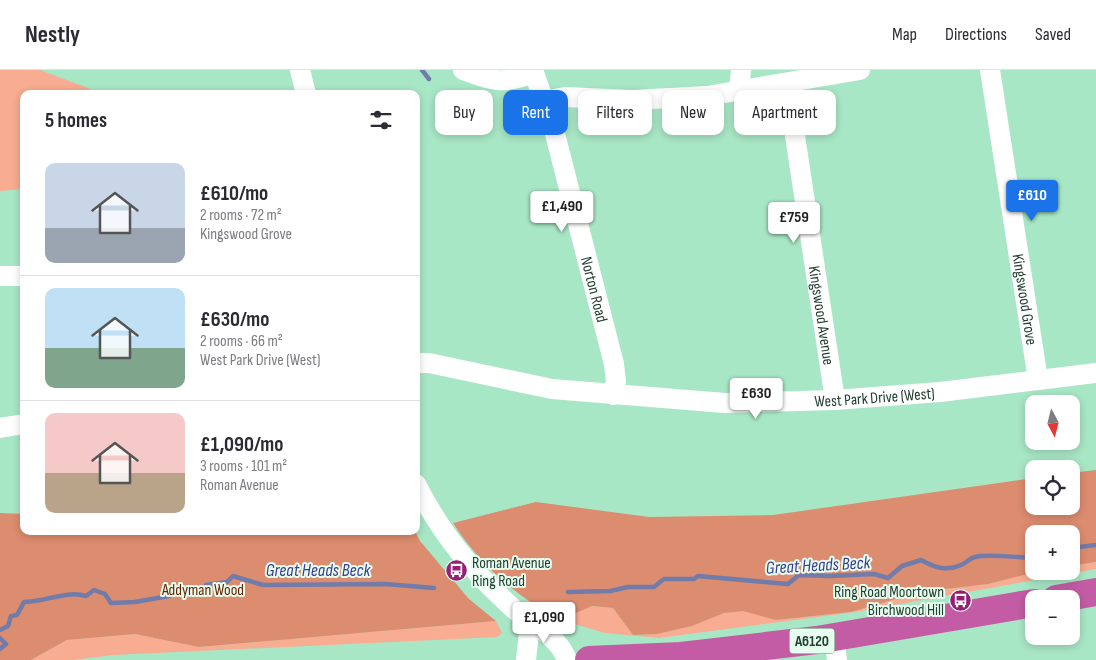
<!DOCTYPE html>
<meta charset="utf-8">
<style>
body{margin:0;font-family:"Sofia Sans Condensed",sans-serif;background:#f2f2f3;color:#2b2b33;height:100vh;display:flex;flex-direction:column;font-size:19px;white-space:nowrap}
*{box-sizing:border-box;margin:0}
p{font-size:16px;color:#7c7c81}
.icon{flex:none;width:28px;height:28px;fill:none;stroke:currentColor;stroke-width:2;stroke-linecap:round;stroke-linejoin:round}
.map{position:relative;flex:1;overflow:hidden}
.panel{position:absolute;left:20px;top:20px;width:400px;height:445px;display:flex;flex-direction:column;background:#fff;border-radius:10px;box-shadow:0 2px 8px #0003}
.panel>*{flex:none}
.top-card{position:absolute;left:435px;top:20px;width:475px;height:45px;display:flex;gap:10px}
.needle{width:32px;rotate:173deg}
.tools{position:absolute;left:1025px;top:325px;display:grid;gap:10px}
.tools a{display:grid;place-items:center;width:55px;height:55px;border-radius:10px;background:#fff;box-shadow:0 2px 8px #0003;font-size:25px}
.price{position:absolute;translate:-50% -42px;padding:0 11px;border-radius:5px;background:#fff;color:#222;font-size:16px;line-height:32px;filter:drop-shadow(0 1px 2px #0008)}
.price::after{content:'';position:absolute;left:50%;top:30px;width:15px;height:11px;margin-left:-8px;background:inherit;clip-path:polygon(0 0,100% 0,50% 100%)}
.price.on{background:#1a73e8;color:#fff}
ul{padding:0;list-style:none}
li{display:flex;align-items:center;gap:15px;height:125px;padding:0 25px}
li+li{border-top:1px solid #e1e1e2}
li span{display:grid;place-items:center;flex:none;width:140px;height:100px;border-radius:10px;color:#555}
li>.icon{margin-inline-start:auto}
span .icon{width:60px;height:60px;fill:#fffc;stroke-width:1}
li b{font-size:21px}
h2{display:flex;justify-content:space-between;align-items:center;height:60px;padding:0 25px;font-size:21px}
.tag{padding:0 18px;border-radius:10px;background:#fff;box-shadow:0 2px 8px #0003;font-size:18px;line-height:45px}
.tag.on{background:#1a73e8;color:#fff}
header{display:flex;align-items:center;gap:30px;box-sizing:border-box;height:70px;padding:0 25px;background:#fff;border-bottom:1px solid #e1e1e2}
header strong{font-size:24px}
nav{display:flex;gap:28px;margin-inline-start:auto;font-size:18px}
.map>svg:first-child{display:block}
.green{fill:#f8ac91}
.forest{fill:#dc8c6f}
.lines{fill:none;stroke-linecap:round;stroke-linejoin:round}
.stream{stroke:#717cab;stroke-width:4.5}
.minor{stroke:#fff;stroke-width:20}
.highway{stroke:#c35ca4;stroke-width:28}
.labels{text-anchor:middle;stroke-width:4;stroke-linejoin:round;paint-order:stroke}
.shield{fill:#e6fef0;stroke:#5f786a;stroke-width:1}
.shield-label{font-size:15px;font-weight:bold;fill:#253e31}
.street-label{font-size:16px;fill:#253e31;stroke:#e6fef0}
.poi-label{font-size:16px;fill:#253e31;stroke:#e6fef0;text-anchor:start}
.park-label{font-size:16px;fill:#692202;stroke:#e6fef0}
.water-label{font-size:18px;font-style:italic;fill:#3e3a90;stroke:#e6fef0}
</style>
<header>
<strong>Nestly</strong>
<nav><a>Map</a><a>Directions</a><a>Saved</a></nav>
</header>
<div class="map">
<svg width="1096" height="590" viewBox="0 0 1096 590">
<rect width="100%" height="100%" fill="#a8e7c5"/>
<path class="green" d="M0,0H40L104,24H24V119L0,121Z
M1096,492V499L855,542L659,568L605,563L561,550L592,536L613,538L633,565L657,564L692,556L724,543L743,540L776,550L851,542L920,522L988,514L1040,501H1071V496Z
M496,551L502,563L497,567L113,585L73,590H31L67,570L135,564L199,577Z"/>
<path class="forest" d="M1096,400V492L1071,496V464H1034V501H1040L988,514L920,522L851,542L776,550L743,541L724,543L692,556L657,564L633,565L613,538L592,536L561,550C518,528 479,494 453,453L536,432L649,447L773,445L1034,408V436H1071V403Z
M0,443L24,444V461H415L420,471L469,529L496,551L199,577L135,564L67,570L31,590H0Z"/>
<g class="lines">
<path class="stream" d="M422,0L429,9
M1071,478L1096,475
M206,515L227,512L233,506L263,515L385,514L434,518
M568,522L610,521L628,517H654L664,509H694L698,506L788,514L799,505L830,506L874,504L888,508L902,496L921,490C934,497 946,502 961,495C966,493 970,488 975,487C983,484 1025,487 1034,489
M0,560L8,556L11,546L17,545L24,532C45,532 66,520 86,526L94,520L105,524L111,533L135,532L169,526
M0,568L6,574L0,579"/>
<g class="minor">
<path d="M300,0L306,24"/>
<path d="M463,0C494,11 501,15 534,3"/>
<path id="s1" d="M533,0L554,60L614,294L616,311L613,325"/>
<path id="s2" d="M990,0L1038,310"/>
<path id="s3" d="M787,13L835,330"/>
<path d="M739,21L741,0"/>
<path d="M544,31L565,27L633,30L707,26L860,0"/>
<path d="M0,206H24"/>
<path id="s4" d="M416,293H429L552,319L725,333L835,330L940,322L1096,303"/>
<path d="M0,358L24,354"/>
<path d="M416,414C438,458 466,494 501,527C510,536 520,545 530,552C546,563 560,571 567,590"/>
<path d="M834,567L837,590"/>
<path d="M526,590L530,552"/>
</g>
<path class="highway" d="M1056,529L1096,522
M589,590L681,586L817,570L1034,533"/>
</g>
<defs>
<symbol id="bus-disc" viewBox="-11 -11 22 22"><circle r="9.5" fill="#961e79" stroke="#e6fef0"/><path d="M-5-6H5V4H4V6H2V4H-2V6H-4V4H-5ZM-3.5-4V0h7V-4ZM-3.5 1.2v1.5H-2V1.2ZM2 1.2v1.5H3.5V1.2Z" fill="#fff"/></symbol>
</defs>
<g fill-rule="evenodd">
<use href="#bus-disc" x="444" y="488" width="25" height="25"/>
<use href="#bus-disc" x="948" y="518" width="25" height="25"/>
</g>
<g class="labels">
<rect class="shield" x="789.5" y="558.5" width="45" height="25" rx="4"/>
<g class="shield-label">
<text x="812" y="576">A6120</text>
</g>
<g class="street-label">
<text dy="6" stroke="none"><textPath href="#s1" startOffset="228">Norton Road</textPath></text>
<text dy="6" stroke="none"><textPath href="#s2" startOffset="232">Kingswood Grove</textPath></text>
<text dy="6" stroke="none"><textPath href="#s3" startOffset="235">Kingswood Avenue</textPath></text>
<text dy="6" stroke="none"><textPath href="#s4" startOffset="462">West Park Drive (West)</textPath></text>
</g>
<g class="poi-label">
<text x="472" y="498">Roman Avenue<tspan x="472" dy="18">Ring Road</tspan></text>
<text x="944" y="527" text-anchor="end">Ring Road Moortown<tspan x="944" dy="18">Birchwood Hill</tspan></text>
</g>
<g class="park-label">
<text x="203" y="525">Addyman Wood</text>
</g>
<g class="water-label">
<text transform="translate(818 495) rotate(-3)" y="6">Great Heads Beck</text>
<text x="318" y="506">Great Heads Beck</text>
</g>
</g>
</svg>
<div class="tools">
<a><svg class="needle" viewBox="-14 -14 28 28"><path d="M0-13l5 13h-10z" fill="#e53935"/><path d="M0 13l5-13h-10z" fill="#7c7c81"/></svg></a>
<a><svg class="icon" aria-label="locate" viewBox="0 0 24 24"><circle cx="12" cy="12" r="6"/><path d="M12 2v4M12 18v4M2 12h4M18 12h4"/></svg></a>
<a>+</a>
<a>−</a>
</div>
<b class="price on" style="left:1032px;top:152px">£610</b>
<b class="price" style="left:562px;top:163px">£1,490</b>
<b class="price" style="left:794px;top:174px">£759</b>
<b class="price" style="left:756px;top:350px">£630</b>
<b class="price" style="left:544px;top:574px">£1,090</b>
<div class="top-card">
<a class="tag">Buy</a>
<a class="tag on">Rent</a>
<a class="tag">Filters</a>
<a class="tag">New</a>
<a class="tag">Apartment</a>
</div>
<section class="panel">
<h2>5 homes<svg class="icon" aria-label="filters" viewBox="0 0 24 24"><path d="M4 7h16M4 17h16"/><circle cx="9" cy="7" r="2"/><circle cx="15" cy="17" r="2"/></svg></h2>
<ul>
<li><span style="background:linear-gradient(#c9d6e8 65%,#9aa5b1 0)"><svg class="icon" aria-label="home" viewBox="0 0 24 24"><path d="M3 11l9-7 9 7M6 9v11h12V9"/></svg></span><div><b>£610/mo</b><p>2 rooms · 72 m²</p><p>Kingswood Grove</p></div></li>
<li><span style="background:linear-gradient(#bfe0f5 60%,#7fa58c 0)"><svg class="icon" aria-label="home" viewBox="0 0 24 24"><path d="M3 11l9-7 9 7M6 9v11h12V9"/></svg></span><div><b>£630/mo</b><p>2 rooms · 66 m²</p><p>West Park Drive (West)</p></div></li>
<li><span style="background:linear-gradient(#f6c9c9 60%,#b9a48a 0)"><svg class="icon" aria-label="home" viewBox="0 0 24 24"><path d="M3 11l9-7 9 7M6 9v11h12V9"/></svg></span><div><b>£1,090/mo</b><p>3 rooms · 101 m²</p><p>Roman Avenue</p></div></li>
</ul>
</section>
</div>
